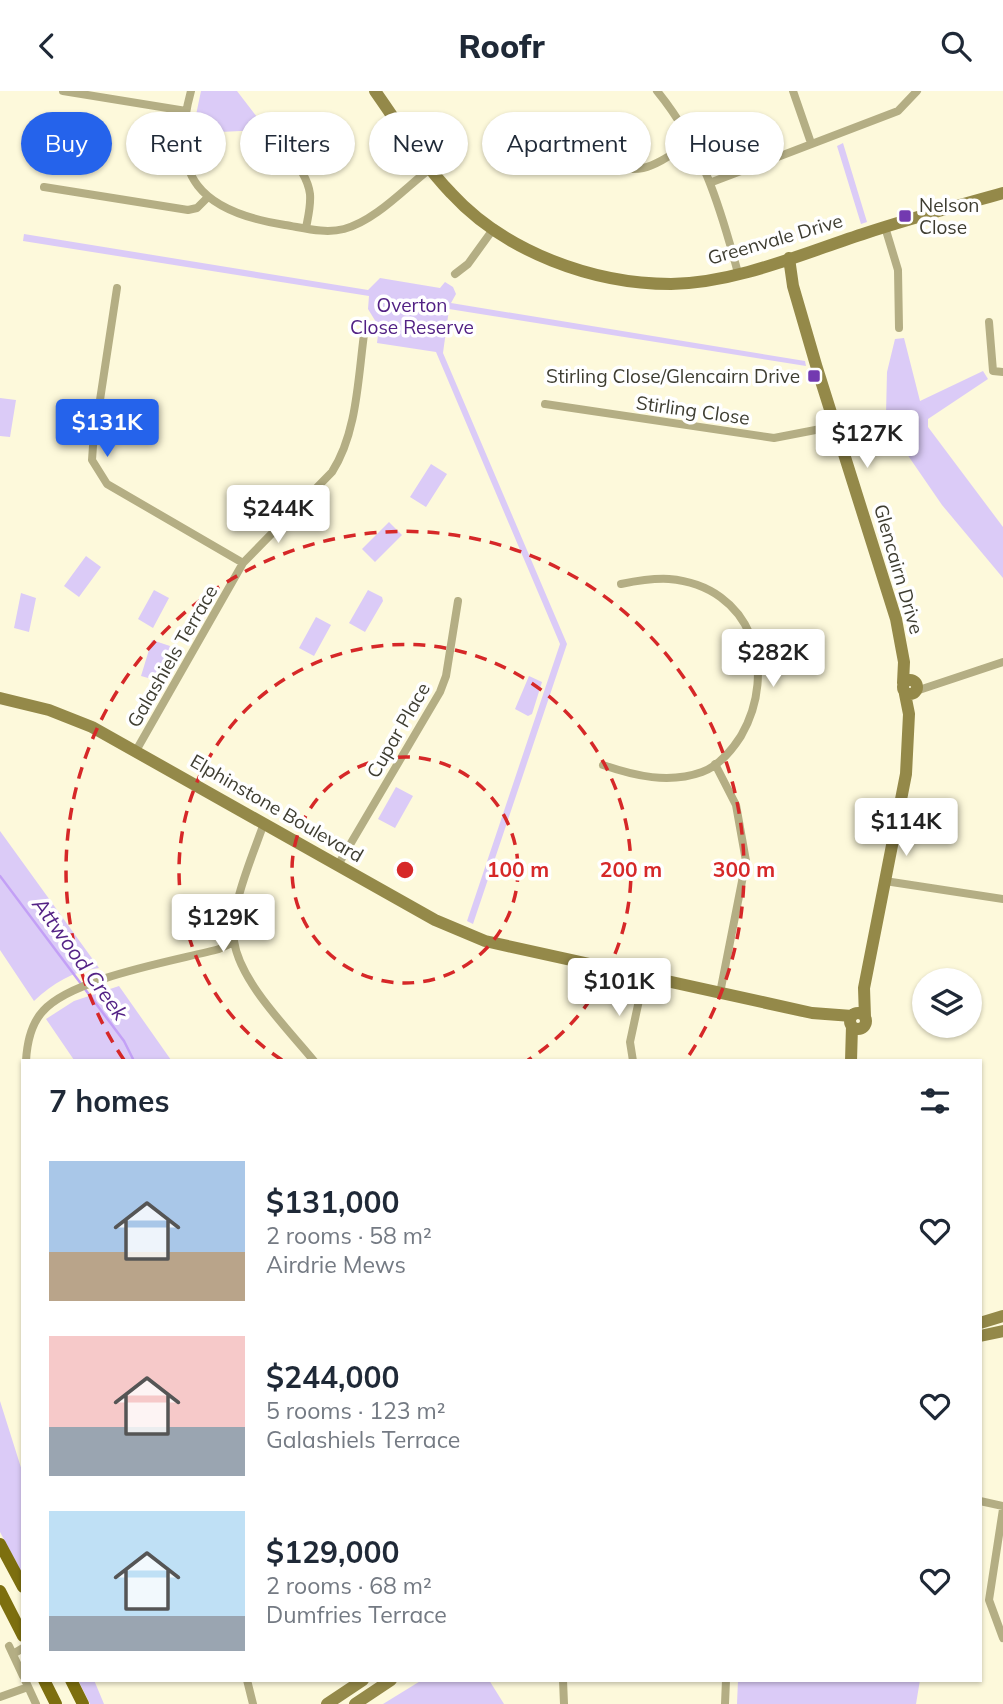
<!DOCTYPE html>
<meta charset="utf-8">
<style>
body{margin:0;font-family:Mulish,sans-serif;background:#f2f2f3;color:#1f2937;height:100vh;display:flex;flex-direction:column;font-size:26px;white-space:nowrap}
*{box-sizing:border-box;margin:0}
p{font-size:23px;color:#747a83}
.icon{flex:none;width:38px;height:38px;fill:none;stroke:currentColor;stroke-width:2;stroke-linecap:round;stroke-linejoin:round}
.map{position:relative;flex:1;overflow:hidden}
.panel{position:absolute;left:21px;top:968px;width:961px;height:623px;display:flex;flex-direction:column;background:#fff;border-radius:0px;box-shadow:0 2px 5px #0004}
.panel>*{flex:none}
.top-card{position:absolute;left:21px;top:21px;width:962px;height:63px;display:flex;gap:14px}
.controls{position:absolute;left:912px;top:877px;display:grid;gap:14px}
.controls a{display:grid;place-items:center;width:70px;height:70px;border-radius:50%;background:#fff;box-shadow:0 2px 5px #0004;font-size:35px}
.price{position:absolute;translate:-50% -60px;padding:0 16px;border-radius:7px;background:#fff;color:#222;font-size:23px;line-height:46px;filter:drop-shadow(0 2px 4px #0008)}
.price::after{content:'';position:absolute;left:50%;top:42px;width:21px;height:16px;margin-left:-10px;background:inherit;clip-path:polygon(0 0,100% 0,50% 100%)}
.price.active{background:#2563eb;color:#fff}
ul{padding:0;list-style:none}
li{display:flex;align-items:center;gap:21px;height:175px;padding:0 28px}
li span{display:grid;place-items:center;flex:none;width:196px;height:140px;border-radius:0px;color:#555}
li>.icon{margin-inline-start:auto}
span .icon{width:84px;height:84px;fill:#fffc;stroke-width:1}
li b{font-size:30px}
h2{display:flex;justify-content:space-between;align-items:center;height:84px;padding:0 28px;font-size:30px}
.tag{padding:0 24px;border-radius:32px;background:#fff;box-shadow:0 2px 5px #0004;font-size:24px;line-height:63px}
.tag.active{background:#2563eb;color:#fff}
header{display:flex;justify-content:space-between;align-items:center;height:91px;padding:0 28px;background:#fff;font-size:32px;font-weight:800}
.map>svg:first-child{display:block}
.green{fill:#dbcbf7}
.lines{fill:none;stroke-linecap:round;stroke-linejoin:round}
.stream{stroke:#c3a0f6;stroke-width:2.5}
.street{stroke:#b4ae84;stroke-width:8}
.secondary{stroke:#948949;stroke-width:12}
.primary{stroke:#7d6f0f;stroke-width:12}
.ring{fill:none;stroke:#d62828;stroke-width:3.5;stroke-dasharray:12 9}
.poi-dot{fill:#733ab0;stroke:#fff;stroke-width:2.5}
.labels{text-anchor:middle;stroke-width:7;stroke-linejoin:round;paint-order:stroke}
.poi-label{font-size:19px;fill:#3e3d31;stroke:#fff;text-anchor:start}
.street-label{font-size:19px;fill:#3e3d31;stroke:#fff}
.park-label{font-size:19px;fill:#522184;stroke:#fff}
.water-label{font-size:21px;font-style:italic;fill:#542386;stroke:#fff}
.centre{fill:#d62828;stroke:#fff;stroke-width:3.5}
.ring-label{font-size:21px;text-anchor:middle;font-weight:bold;fill:#d62828;stroke:#fff;stroke-width:7;stroke-linejoin:round;paint-order:stroke}
</style>
<header><svg class="icon" aria-label="back" viewBox="0 0 24 24"><path d="M15 5l-7 7 7 7"/></svg>Roofr<svg class="icon" aria-label="search" viewBox="0 0 24 24"><circle cx="10" cy="10" r="6"/><path d="M15 15l6 6"/></svg></header>
<div class="map">
<svg width="1003" height="1613" viewBox="0 0 1003 1613">
<rect width="100%" height="100%" fill="#fdf9db"/>
<path class="green" d="M201,0H237L257,26L262,39L220,41L191,48Z
M843,52L867,131L861,133L837,55Z
M24,143L368,199L380,187L440,197L445,191L453,196L456,203L451,212L805,270L806,275L449,218L443,262L567,553L473,833L467,830L560,553L436,261L377,252L379,236L368,218L369,205L23,150Z
M904,247L920,310L983,280L988,288L928,328V336L1003,436V487L942,414L909,366L886,323L887,281L895,248Z
M0,307L16,309L10,346L0,345Z
M431,373L447,383L426,416L410,406Z
M389,431L402,444L375,471L362,458Z
M86,465L101,476L79,506L64,495Z
M154,499L169,507L153,537L138,528Z
M368,499L382,506L383,510L365,541L349,532Z
M21,502L36,507L29,541L14,537Z
M316,526L331,534L314,565L299,557Z
M152,549L170,555L159,590L141,585Z
M529,585L542,591L532,623L528,625L515,618Z
M396,696L413,705L395,737L378,728Z
M0,740L99,877C73,880 53,892 34,910L0,859Z
M119,895L171,969H74L46,928L74,910Z
M0,1310L23,1383V1484L0,1441Z
M78,1589H94L104,1613H90Z
M422,1589H489L504,1613H383Z
M738,1589H920L916,1613H737Z"/>
<g class="lines">
<path class="stream" d="M0,785L124,950L134,970"/>
<path class="street" d="M63,0L186,20
M191,0C167,87 202,121 285,134C304,137 325,143 344,138C375,130 405,97 431,77
M657,0C702,55 720,115 738,182
M793,0L811,52
M271,28C277,57 306,74 310,103C311,115 308,126 306,137
M547,40C573,54 611,84 643,77C660,73 676,60 691,51
M712,91L898,20L917,0
M44,96L188,119L197,117L208,106
M885,136L898,179L899,237
M455,183L468,173L494,137
M117,197L93,355L92,369L107,393L243,472
M989,231L993,280L1003,281
M545,313L774,347L836,335
M916,600L1003,571
M137,658L243,472L332,381C358,341 358,283 365,236
M715,673L736,714L746,770L720,902
M603,674C635,685 669,693 702,681C719,675 732,659 741,645C779,579 752,495 669,488C653,487 636,490 621,493
M264,732C253,764 229,817 234,850C240,891 288,938 314,970
M338,774L440,601L446,585L458,510
M885,790L1003,808
M26,970C27,952 31,933 43,920C72,887 174,870 219,858L234,851
M633,970L630,951L644,886
M980,1410L1003,1415
M1003,1418L989,1509L1003,1547
M9,1555L23,1585
M13,1563L23,1557
M25,1589L36,1613
M247,1589L253,1613
M563,1589L564,1613
M0,1606L28,1596
M725,1613L726,1589"/>
<path class="secondary" d="M375,0C399,34 422,72 451,102C505,161 593,193 671,193C737,192 804,162 866,142C911,127 957,115 1003,102
M789,167L793,195L816,274L896,528L904,571L903,592
M903 596a7 7 0 1 1 14 0a7 7 0 1 1-14 0Z
M0,607L49,619L92,636L435,829L485,850L812,922L852,925
M850 930a8 8 0 1 1 16 0a8 8 0 1 1-16 0Z
M865,926L864,897L906,683L909,623L905,603
M851,970L852,935
M980,1232L1003,1225
M980,1245L1003,1240
M327,1613L363,1589
M355,1613L391,1589"/>
<path class="primary" d="M0,1453L23,1496
M0,1500L23,1545
M44,1589L56,1613
M71,1589L83,1613"/>
</g>
<g class="ring">
<circle cx="405" cy="779" r="113"/>
<path d="M282 969A226 226 0 1 1 528 969"/>
<path d="M124 969A339 339 0 1 1 686 969"/>
</g>
<g class="poi-dot">
<rect x="898" y="118" width="14" height="14" rx="3.5"/>
<rect x="807" y="278" width="14" height="14" rx="3.5"/>
</g>
<g class="labels">
<g class="poi-label">
<text x="919" y="121">Nelson<tspan x="919" dy="22">Close</tspan></text>
<text x="800" y="292" text-anchor="end">Stirling Close/Glencairn Drive</text>
</g>
<g class="street-label">
<text transform="translate(775 148) rotate(-16)" y="7">Greenvale Drive</text>
<text transform="translate(693 319) rotate(8)" y="7">Stirling Close</text>
<text transform="translate(899 478) rotate(74)" y="7">Glencairn Drive</text>
<text transform="translate(172 565) rotate(-60)" y="7">Galashiels Terrace</text>
<text transform="translate(398 639) rotate(-60)" y="7">Cupar Place</text>
<text transform="translate(277 717) rotate(30)" y="7">Elphinstone Boulevard</text>
</g>
<g class="park-label">
<text x="412" y="221">Overton<tspan x="412" dy="22">Close Reserve</tspan></text>
</g>
<g class="water-label">
<text transform="translate(80 868) rotate(54)" y="7">Attwood Creek</text>
</g>
</g>
<circle cx="405" cy="779" r="10" class="centre"/>
<g class="ring-label">
<text x="518" y="786">100 m</text>
<text x="631" y="786">200 m</text>
<text x="744" y="786">300 m</text>
</g>
</svg>
<div class="controls">
<a><svg class="icon" aria-label="layers" viewBox="0 0 24 24"><path d="M12 4l9 5-9 5-9-5zM3 14l9 5 9-5"/></svg></a>
</div>
<b class="price active" style="left:107px;top:368px">$131K</b>
<b class="price" style="left:867px;top:379px">$127K</b>
<b class="price" style="left:278px;top:454px">$244K</b>
<b class="price" style="left:773px;top:598px">$282K</b>
<b class="price" style="left:906px;top:767px">$114K</b>
<b class="price" style="left:223px;top:863px">$129K</b>
<b class="price" style="left:619px;top:927px">$101K</b>
<div class="top-card">
<a class="tag active">Buy</a>
<a class="tag">Rent</a>
<a class="tag">Filters</a>
<a class="tag">New</a>
<a class="tag">Apartment</a>
<a class="tag">House</a>
</div>
<section class="panel">
<h2>7 homes<svg class="icon" aria-label="filters" viewBox="0 0 24 24"><path d="M4 7h16M4 17h16"/><circle cx="9" cy="7" r="2"/><circle cx="15" cy="17" r="2"/></svg></h2>
<ul>
<li><span style="background:linear-gradient(#a9c7e8 65%,#b9a48a 0)"><svg class="icon" aria-label="home" viewBox="0 0 24 24"><path d="M3 11l9-7 9 7M6 9v11h12V9"/></svg></span><div><b>$131,000</b><p>2 rooms · 58 m²</p><p>Airdrie Mews</p></div><svg class="icon" aria-label="heart" viewBox="0 0 24 24"><path d="M12 20l-8-8c-3-5 5-10 8-4 3-6 11-1 8 4z"/></svg></li>
<li><span style="background:linear-gradient(#f6c9c9 65%,#9aa5b1 0)"><svg class="icon" aria-label="home" viewBox="0 0 24 24"><path d="M3 11l9-7 9 7M6 9v11h12V9"/></svg></span><div><b>$244,000</b><p>5 rooms · 123 m²</p><p>Galashiels Terrace</p></div><svg class="icon" aria-label="heart" viewBox="0 0 24 24"><path d="M12 20l-8-8c-3-5 5-10 8-4 3-6 11-1 8 4z"/></svg></li>
<li><span style="background:linear-gradient(#bfe0f5 75%,#9aa5b1 0)"><svg class="icon" aria-label="home" viewBox="0 0 24 24"><path d="M3 11l9-7 9 7M6 9v11h12V9"/></svg></span><div><b>$129,000</b><p>2 rooms · 68 m²</p><p>Dumfries Terrace</p></div><svg class="icon" aria-label="heart" viewBox="0 0 24 24"><path d="M12 20l-8-8c-3-5 5-10 8-4 3-6 11-1 8 4z"/></svg></li>
</ul>
</section>
</div>
